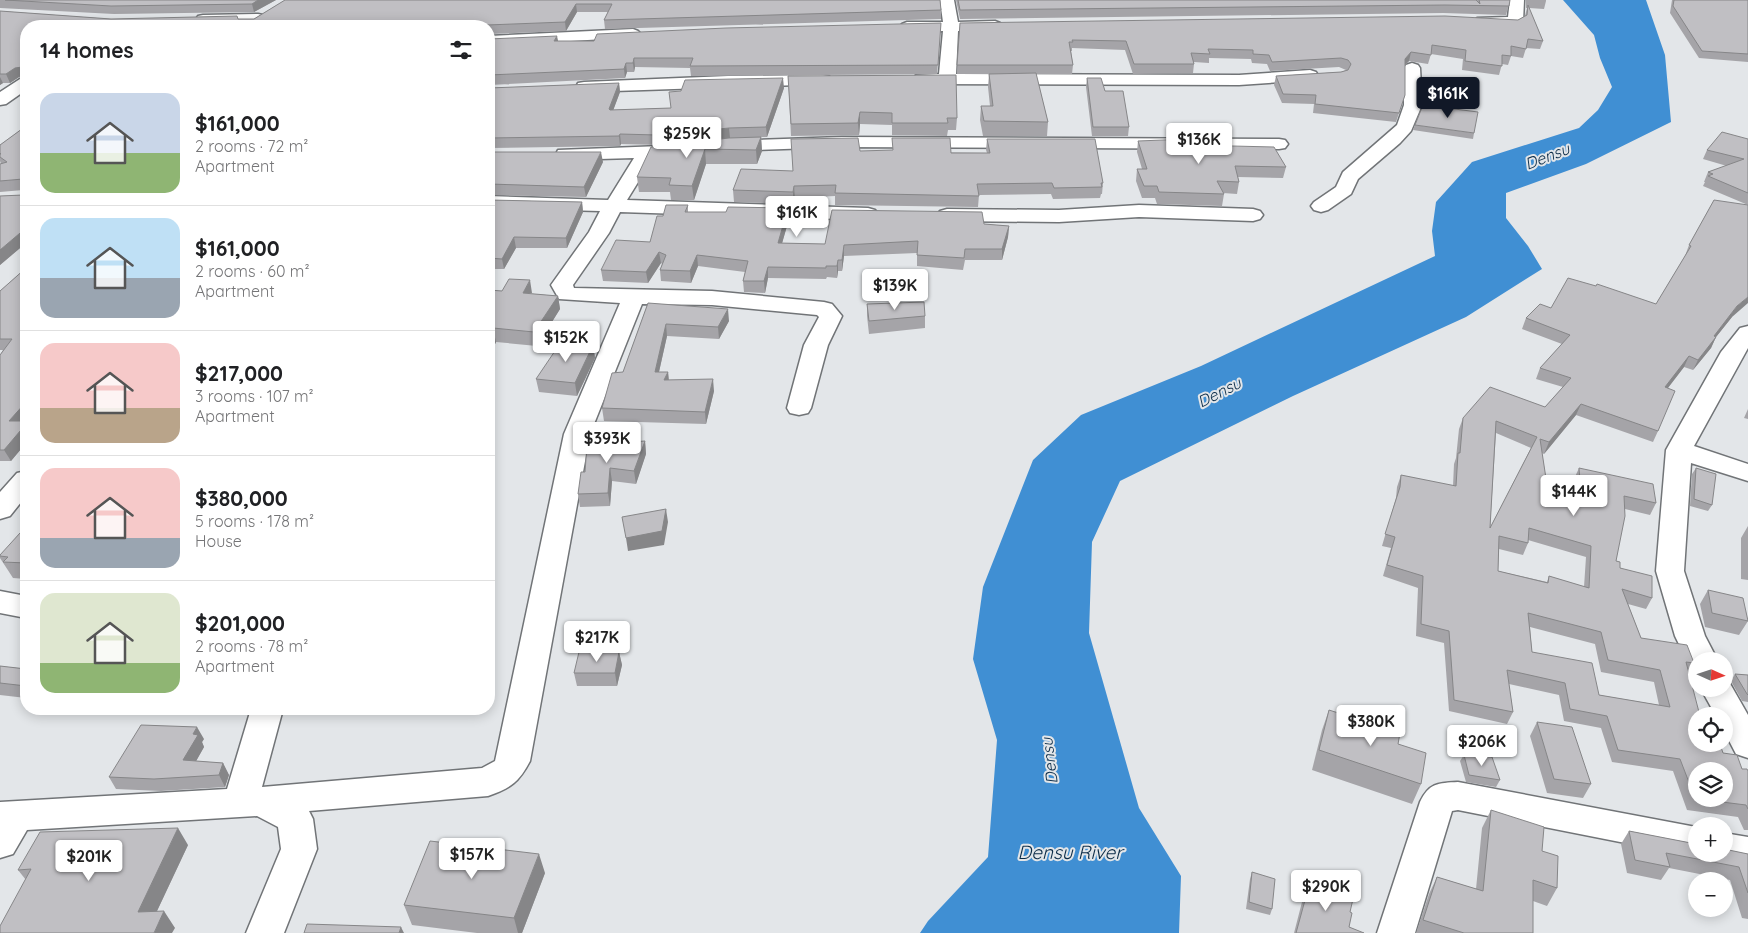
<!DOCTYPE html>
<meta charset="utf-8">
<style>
body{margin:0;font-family:Quicksand,sans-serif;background:#f2f2f2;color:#202124;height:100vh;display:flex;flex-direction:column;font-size:19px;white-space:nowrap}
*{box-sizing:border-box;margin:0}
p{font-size:16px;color:#757577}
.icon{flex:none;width:28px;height:28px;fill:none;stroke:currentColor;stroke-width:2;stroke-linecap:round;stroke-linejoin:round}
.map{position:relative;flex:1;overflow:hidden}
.drawer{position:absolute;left:20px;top:20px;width:475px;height:695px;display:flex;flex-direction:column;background:#fff;border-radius:20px;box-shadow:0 2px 12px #0003}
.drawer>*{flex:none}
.needle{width:32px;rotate:93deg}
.tools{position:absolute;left:1688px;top:652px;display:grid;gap:10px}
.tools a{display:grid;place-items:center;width:45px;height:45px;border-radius:50%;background:#fff;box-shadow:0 2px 12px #0003;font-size:25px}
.price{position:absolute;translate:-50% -42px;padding:0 11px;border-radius:5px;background:#fff;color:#222;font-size:16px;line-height:32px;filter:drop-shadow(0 1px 2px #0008)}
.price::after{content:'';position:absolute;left:50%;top:30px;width:15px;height:11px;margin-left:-8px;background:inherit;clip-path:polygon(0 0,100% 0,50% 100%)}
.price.current{background:#111827;color:#fff}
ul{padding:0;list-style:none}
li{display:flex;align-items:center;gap:15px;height:125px;padding:0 20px}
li+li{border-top:1px solid #e0e0e0}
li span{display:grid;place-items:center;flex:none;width:140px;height:100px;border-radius:15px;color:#555}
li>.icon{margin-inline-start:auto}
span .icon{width:60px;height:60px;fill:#fffc;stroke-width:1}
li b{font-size:21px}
h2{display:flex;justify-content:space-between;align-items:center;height:60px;padding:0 20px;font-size:21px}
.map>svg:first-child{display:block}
.water{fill:#408fd3}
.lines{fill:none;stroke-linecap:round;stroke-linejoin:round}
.minor-casing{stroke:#717477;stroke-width:3}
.minor{fill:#fff;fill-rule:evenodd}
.wall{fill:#a5a4a8;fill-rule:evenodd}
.shaded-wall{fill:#868688}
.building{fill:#c0bfc3;stroke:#868688;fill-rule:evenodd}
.labels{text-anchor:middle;stroke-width:4;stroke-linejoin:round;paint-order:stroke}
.water-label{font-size:16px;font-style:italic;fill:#0a2b47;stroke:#e3e6e9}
.near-water-label{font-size:19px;font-style:italic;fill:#0a2b47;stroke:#e3e6e9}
</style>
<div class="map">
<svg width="1748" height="933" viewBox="0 0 1748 933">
<rect width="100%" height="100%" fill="#e3e6e9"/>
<path class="water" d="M1563,0H1646L1665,55L1671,122L1586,164L1506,193V218L1528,246L1542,269L1466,317L1293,396L1120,481L1092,542L1089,633L1139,808L1181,876L1179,933H920L928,921L988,857L997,740L973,659L983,587L1033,460L1081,415L1201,366L1435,256L1432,231L1436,202L1472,162L1579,128L1598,110L1612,87L1600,58L1594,35Z"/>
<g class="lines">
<defs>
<path id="minor" d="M940,0H954L958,22L995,21L1000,23L1003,26L1000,29L995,31H958L956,74L1239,75L1310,70L1316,72L1318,75L1316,78L1310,80L1239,85L922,84L916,83L914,79L916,75L939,74L943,31L907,32L902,30L899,27L902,24L907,22H943Z
M1510,0H1524L1523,22L1520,25L1482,26L1477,24L1474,21L1477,18L1508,17Z
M258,14L263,15L265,18L263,21L203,23L198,22L196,19L198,16L203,15Z
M633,29L638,31L641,34L638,37L489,46V36Z
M1412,63L1418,65L1420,68L1422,105L1411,131L1400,143L1358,179L1351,194L1328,210L1321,212L1314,210L1311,206L1314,202L1336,187L1343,172L1397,125L1404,105V68L1406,65Z
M823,75L829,76L831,80L829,84L584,92L578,91L576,87L578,83L584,82L728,76Z
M26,78V90L6,104L0,105V92L20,79Z
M842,137L1279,139L1285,140L1288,144L1285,148L1279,149L842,147L725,151L719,150L716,146L719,142L725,141Z
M661,146L667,148L670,152L667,156L653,158L627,200L868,208L875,210L878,214L875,218L868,220L620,212L609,233L573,285L574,288L712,291L824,302L832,304L842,316L828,345L811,408L808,413L799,415L790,413L787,408L804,345L819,317L817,315L712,305L642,304L590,434L530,761C519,782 511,788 488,796L309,811L313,819L317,849L284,933H246L281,849L278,827L257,816L27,830L13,854L0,858V802L227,789L251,709H283L262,787L482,768L495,761L564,434L620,303L559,299L551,285L589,232L600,211L489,208V196L608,200L634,158L565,160L558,158L556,154L558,150Z
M1139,205L1253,209L1260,211L1263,215L1260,219L1253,221L1139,217L1059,222L947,221L940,219L937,215L940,211L947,209L1059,210Z
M1748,326V348L1694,446L1748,464V481L1691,463L1684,571L1705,636L1718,661H1696V671L1691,669L1675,636L1656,571L1666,450L1721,352L1740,328Z
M26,471V496L10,516L0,519V492L17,473Z
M0,591L26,596V618L0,613Z
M1724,679L1728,680L1748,715V758L1736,754L1724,731V716H1716L1701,689H1724Z
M1458,782L1696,827V854H1706L1696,857L1458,810L1452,811L1415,933H1377L1420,802C1429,783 1438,783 1458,782Z
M1724,833L1748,837V867L1711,859L1709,854H1724Z"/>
</defs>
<use href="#minor" class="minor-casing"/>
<use href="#minor" class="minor"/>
</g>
<path class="wall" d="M0,0H276L254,12L114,14L0,8Z
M285,0H940L941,10V19L605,29L604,20L608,12H577L566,31L489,34V35V26H26L19,77L10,83H3L0,85V11L111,19H254Z
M956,0H1510L1506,15L1443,13L960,19Z
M1526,0H1546V1L1544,9L1529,8L1543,41L1540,49L1526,48L1523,58L1511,56L1508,65L1502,64L1499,75L1462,70L1463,59L1431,54L1428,64L1409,61L1405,65V95L1396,122L1313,113L1314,104L1282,103L1274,85L1276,76L1341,72L1346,70L1339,67L1270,71L1267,64L1252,63L1251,59L1209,58V63L1194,62V64L1193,73L1133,74L1125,50L1072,48V51H1071L1073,65L1072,74H1036L1048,122L1047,136H983L980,120L981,106H990L988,87L989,74H957L960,23L1518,20L1525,16L1527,8H1526Z
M1672,0H1748V62L1699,58L1670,13Z
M941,23L937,74L691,76L690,68L635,67L634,72H627L625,78L489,85V39L558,41H594Z
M788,76L957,118L956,130H948L947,136L892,135V125L860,124L859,135L791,136Z
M1087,78L1105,91L1129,127L1128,136H1092L1086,87Z
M619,83L620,92L613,110L671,108L784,88L767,137H761L762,151L757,164H706L694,200H671L670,192H639L637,177L702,141L658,145L621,144L620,146L489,148V88Z
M1415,125L1474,133L1473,139L1413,130Z
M26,126V243L0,265V196L23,195V190L0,192V164H1L0,161V145Z
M987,139L1103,183L1102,194H1101L1100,198L1053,199L1051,194L979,195L978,207L835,205V196L795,198L793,204L734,202L733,190L860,151L987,153L986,150Z
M1748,139V205L1703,186L1705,182H1704L1708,172L1727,166L1703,159L1707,150Z
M1138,141L1190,145L1286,167L1283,178L1238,177L1239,182L1237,194L1223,193L1224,194L1222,206L1157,204L1155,198H1142L1136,181L1137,169H1142L1137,152Z
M489,152L603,162L586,197L489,195Z
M489,200L582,202L583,212L567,248H516L504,269H489Z
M1714,200L1732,317L1716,337L1711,348L1693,370L1684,367L1668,388L1658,431L1653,442L1576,415L1544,454L1542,453L1547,485L1575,491L1574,479L1579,468L1656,503L1650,515L1625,509L1616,561L1620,568L1652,598L1646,609L1628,604L1641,638L1694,663L1688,672L1696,744L1723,753L1742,769L1748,771V830H1744L1738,817L1687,810L1673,771L1612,762L1601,728L1564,721L1559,695L1509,684L1513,712L1507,724L1449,711L1444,643L1416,636L1418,588L1383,576L1391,548L1382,546L1396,498L1397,487L1401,475L1453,486L1454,464L1456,458L1459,429L1463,418L1545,407L1563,387L1536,379L1540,368L1562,344L1522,329L1526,318L1551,308L1656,304L1685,256L1689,245ZM1496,433L1531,448L1490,528ZM1528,540L1586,557L1584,587L1549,576L1547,582L1498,571L1499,549L1523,555L1528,543ZM1530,627L1595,644L1601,672L1654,682L1659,705L1599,695L1532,652Z
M688,205V212L789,219L782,243L825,244L984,224L1009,226L1008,237L1002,260H965L963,270L917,266V253L844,256L842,271H838L837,278L827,277L826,279L768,278L765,293L744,292L743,281L745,272L698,266L691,283L661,281L660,270L662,264L661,263L648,283L603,281L601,270L650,242L663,216Z
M26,268L25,421H26V443L11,461H0V355L3,350H0V291Z
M489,290L558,296L560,309L537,346L496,342L489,357Z
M648,303L729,321L719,339L667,336L659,372H668L669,380L714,391L706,424L604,421L602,408L623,372Z
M867,304L925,316V328L869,334L867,316Z
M593,345L595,358L577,396L539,392L536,379Z
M1748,409V419L1744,418Z
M645,441L646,454L636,484L612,481L610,506L580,507L578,494L585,472Z
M1696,468L1712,505L1708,511L1690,506L1692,474Z
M1748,526V580L1741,579V538Z
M26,533V579L13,578L0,558V555Z
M1708,590L1748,621L1739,635L1705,627L1700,604Z
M619,652L622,665L617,686H577L574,673Z
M0,666L26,669V698L0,695Z
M1735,674L1748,675V702L1742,701L1731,681Z
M60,709H133L129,714Z
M1329,710L1398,744L1421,784L1412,804L1312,770L1322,730Z
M1537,722L1591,784L1583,798L1547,793L1530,736Z
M204,739L202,742L204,747L196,761L223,763L229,775L225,787L161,791L116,789L109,777Z
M1464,755L1500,780L1496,787L1466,782L1460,761Z
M1491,810L1542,851L1557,888L1547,906L1533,901V933H1416L1429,894L1437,877L1476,889L1482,828Z
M1629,831L1748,854V919L1742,918L1730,880L1669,868L1661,880L1627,873L1621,844Z
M188,845L157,911L175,928L26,880L18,870Z
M1252,872L1272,909L1270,915L1246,909L1250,879Z
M545,873L522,933H477L412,925L404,905Z
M1310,882L1350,912L1349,927L1364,933H1294L1302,902Z"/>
<path class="shaded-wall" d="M258,0H276L254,12L252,4Z
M576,4L577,12L566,31L565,22Z
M557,36L559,45L554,41Z
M1411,52L1409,61L1402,68L1405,59Z
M634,58L635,67L634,72L633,63Z
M626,63L627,72L625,78L624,69Z
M26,64V76L19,77L10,83L6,74L15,68Z
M0,77L3,83L0,85Z
M783,78L784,88L767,137L766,127Z
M619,83L620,92L610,119L609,109Z
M860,112V124L859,135L858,123Z
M729,128L730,138L658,145L657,135Z
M620,134L621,144L620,146L619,136Z
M761,137L762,151L757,164L756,150Z
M705,149L706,164L694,200L692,186Z
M601,152L603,162L586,197L584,187Z
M794,186L795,198L793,204V192Z
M582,202L583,212L567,248L566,238Z
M788,208L789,219L779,254L778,243Z
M1009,226L1008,237L1002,260V249Z
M26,228V243L0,265V250Z
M514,237L516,248L504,269L502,259Z
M844,245V256L842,271V260Z
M659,252L661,263L648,283L646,272Z
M697,255L698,266L691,283L690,271Z
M838,260V271L837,278V266Z
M768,267V278L765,293L764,281Z
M530,280L532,293H523Z
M558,296L560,309L537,346L534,332Z
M1748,297V303L1732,317L1708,347L1714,336L1737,306Z
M728,309L729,321L719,339L718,327Z
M666,324L667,336L656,385L655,372Z
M493,328L496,342L489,357V337Z
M1716,337L1711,348L1693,370L1698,360Z
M593,345L595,358L577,396L575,383Z
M1689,356L1684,367L1660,398L1665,387Z
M668,372L669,385L664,380Z
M713,379L714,391L706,424L705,412Z
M26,402V420L15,433L9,421Z
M1581,404L1576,415L1544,454L1549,442Z
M26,424V443L11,461L4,450Z
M645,441L646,454L636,484L634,471Z
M610,468L612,481L610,506L608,493Z
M666,509L668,522L664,545L628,551L626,538Z
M619,652L622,665L617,686L615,673Z
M127,709H133L129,714Z
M197,727L204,739L202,742L204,747L190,772L183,760L193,734Z
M223,763L229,775L225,787L219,775Z
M178,828L188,845L149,928L138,912Z
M539,854L545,873L522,933H518L514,918Z
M164,911L175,928L172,933H154Z
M401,927L404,933H399Z"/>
<path class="building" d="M5,0H258L252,4L111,6Z
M285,0H940L941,10L604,20L612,4H576L565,22L487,25V26H26V64L22,67L15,68L6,74H0V11L111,19L237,16L238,19H254Z
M958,0H1476L1480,4L1479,0H1510L1509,6L1445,5L960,10Z
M1674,0H1748V54L1702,51L1673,6Z
M1528,5L1543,41L1528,39L1526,49L1511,46V56L1502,55V66L1465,61L1466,50L1432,45L1431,55L1411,52L1405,59V95L1399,113L1315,104L1316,95L1283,94L1276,76L1341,72L1348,70L1351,64L1348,60L1341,58L1272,62L1269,55L1253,54V50L1208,49L1210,54L1191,53L1194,64H1134L1126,41L1072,40L1073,42H1069L1073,65H957L960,23L1445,16L1518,20L1527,15Z
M941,23L938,65L690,66L693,58H634L633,63H626L624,69L489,75V39L557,36L554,41H594L597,34L726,28Z
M1036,73L1048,122L984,121L981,106H993L989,74Z
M956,75L957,118H947L948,123H892V113L860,112L858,123L791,124L788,76Z
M783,78L766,127L729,128L657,135L620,134L619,136L489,138V88L619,83L609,109L610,110L671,108L669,92L681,91L685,80Z
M1087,78H1101L1105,91H1123L1129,127H1093Z
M1423,105L1478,112L1474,133L1415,125Z
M26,126V228L0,250V196L23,195V179L0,181V164L7,162L0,157V154H1L0,153V145Z
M1722,132L1748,139V193L1708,176L1713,174L1708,172L1744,159L1707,150Z
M761,137L756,150L705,149L692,186L669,185L671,178L637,177L651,147L729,138Z
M858,138L860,151L893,150L892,138H950L951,153H990L987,139H1095L1103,183H1101L1102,187L1054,188L1052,183L977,184L979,196L835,193L836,185L794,186L793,192L733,190L741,169L793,171L791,139Z
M1188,139L1190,145L1274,147L1286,167L1235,166L1239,182L1217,181L1224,194L1159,192L1157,186H1144L1137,169H1147L1138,141Z
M489,152H601L584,187L489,184Z
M489,200L582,202L566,238L514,237L502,259L489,258Z
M1714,200L1748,205V297L1737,306L1714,336L1716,337L1698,360L1689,356L1665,387L1675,391L1658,431L1581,404L1549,442L1540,439L1547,485L1581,493L1579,468L1653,484L1656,503L1624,496L1625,516L1616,561L1620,562V568L1652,576V598L1622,589L1641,638L1687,645L1694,663L1686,662L1700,716H1696V744H1720L1723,753L1737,755L1742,769H1747L1748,771V809L1746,805L1698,799H1724V771H1696V798H1695L1680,759L1618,750L1607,716L1570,709L1565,683L1507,670L1513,712L1454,700L1449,631L1421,624L1423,576L1387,565L1395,537L1385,534L1400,487L1401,475L1456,486L1458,453H1460L1463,418L1490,387L1545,407L1571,378L1540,368L1570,335L1526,318L1540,304L1551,308L1568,278L1596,286L1597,284L1656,304L1691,246L1689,245ZM1496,421L1537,437L1490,528ZM1529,528L1591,546L1589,588L1549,576L1548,583L1498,571L1499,536L1528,543ZM1528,613L1601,632L1608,660L1660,670L1670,707L1599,695L1592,663L1532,652Z
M666,205H688L685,212H726L728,207L788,208L778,243L825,244L832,210L982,212L984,224L1009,226L1002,249H965L964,258L917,255L918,241L844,245L842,260H838L837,266H826V268L768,267L764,281H743L748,261L697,255L690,271L660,270L666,255L659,252L646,272L601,270L616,240L650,242L657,216H663Z
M26,268V402L9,421H26V424L4,450H0V355L12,339H0V291Z
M509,279L530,280L523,293L558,296L534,332L493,328L489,337V290L502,291Z
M924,302L925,316L869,321L867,304Z
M648,303L728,309L718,327L666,324L655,372H668L664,380L713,379L705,412L602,408L612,373L623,372Z
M561,342L593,345L575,383L536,379Z
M645,441L634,471L610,468L608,493L578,494L581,472H585L587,445Z
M1696,468L1716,474L1712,505L1694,499Z
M666,509L662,531L626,538L622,517Z
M20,533H26V563L3,562L8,557L0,556V555Z
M1708,590L1743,598L1748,621L1712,613Z
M579,652H619L615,673H574Z
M0,666L26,669V686L0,683Z
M1735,674L1748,675V695L1747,694Z
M1329,710L1400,733L1398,744L1426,753L1421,784L1319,750Z
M1537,722L1572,727L1591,784L1554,779Z
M141,725L197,727L193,734L198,735L183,760L223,763L219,775L154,779L109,777Z
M1464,755L1492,757L1500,780L1469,775Z
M1491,810L1544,827L1542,851L1558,856L1557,888L1533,880V933H1464L1423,920L1437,877L1483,891Z
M178,828L138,912L164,911L154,933H0V926L31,869L18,870L40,832Z
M1629,831L1696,844V854H1724V849L1748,854V893L1739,867L1666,853L1670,867L1635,860Z
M430,841L539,854L514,918L404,905Z
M1252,872L1275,879L1272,909L1249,902Z
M1310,882L1353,899L1350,912L1352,913L1349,927L1364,933H1296Z
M307,924L401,927L399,933H304Z"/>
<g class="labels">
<g class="water-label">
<text transform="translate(1547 156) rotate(-21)" y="6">Densu</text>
<text transform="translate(1219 392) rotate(-27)" y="6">Densu</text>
<text transform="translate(1049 761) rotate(-97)" y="6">Densu</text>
</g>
<g class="near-water-label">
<text x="1070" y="859">Densu River</text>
</g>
</g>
</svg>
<div class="tools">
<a><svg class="needle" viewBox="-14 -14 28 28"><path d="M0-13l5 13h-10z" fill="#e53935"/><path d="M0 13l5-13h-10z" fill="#757577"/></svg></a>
<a><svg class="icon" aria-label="locate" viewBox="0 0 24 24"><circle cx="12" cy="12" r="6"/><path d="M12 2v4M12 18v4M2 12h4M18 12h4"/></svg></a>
<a><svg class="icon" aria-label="layers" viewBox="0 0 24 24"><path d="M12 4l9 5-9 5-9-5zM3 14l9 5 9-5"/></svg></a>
<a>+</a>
<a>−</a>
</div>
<b class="price current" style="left:1448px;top:119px">$161K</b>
<b class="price" style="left:687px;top:159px">$259K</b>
<b class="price" style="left:1199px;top:165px">$136K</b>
<b class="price" style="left:797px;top:238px">$161K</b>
<b class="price" style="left:895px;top:311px">$139K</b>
<b class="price" style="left:566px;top:363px">$152K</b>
<b class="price" style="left:607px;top:464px">$393K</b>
<b class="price" style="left:1574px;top:517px">$144K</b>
<b class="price" style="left:597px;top:663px">$217K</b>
<b class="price" style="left:1371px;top:747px">$380K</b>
<b class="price" style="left:1482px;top:767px">$206K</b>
<b class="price" style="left:472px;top:880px">$157K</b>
<b class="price" style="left:89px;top:882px">$201K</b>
<b class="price" style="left:1326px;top:912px">$290K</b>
<section class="drawer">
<h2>14 homes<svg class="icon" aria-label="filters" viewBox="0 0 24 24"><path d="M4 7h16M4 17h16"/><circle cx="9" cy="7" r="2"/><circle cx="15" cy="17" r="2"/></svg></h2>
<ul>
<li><span style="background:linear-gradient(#c9d6e8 60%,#8fb573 0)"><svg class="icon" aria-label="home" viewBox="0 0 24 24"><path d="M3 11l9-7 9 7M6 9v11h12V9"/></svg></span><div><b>$161,000</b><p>2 rooms · 72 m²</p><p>Apartment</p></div></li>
<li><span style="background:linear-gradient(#bfe0f5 60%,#9aa5b1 0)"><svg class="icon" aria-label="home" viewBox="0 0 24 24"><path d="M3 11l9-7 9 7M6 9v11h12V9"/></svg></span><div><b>$161,000</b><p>2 rooms · 60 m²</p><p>Apartment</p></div></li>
<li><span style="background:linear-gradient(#f6c9c9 65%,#b9a48a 0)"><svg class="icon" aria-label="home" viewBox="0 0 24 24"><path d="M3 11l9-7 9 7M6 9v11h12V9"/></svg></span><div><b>$217,000</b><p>3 rooms · 107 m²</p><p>Apartment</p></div></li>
<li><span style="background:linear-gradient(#f6c9c9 70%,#9aa5b1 0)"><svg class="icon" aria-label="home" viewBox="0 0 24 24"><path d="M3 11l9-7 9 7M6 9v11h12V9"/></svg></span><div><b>$380,000</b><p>5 rooms · 178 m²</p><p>House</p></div></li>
<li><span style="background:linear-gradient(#dfe7d0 70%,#8fb573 0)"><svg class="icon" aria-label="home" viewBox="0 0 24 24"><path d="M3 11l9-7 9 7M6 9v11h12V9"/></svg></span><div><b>$201,000</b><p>2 rooms · 78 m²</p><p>Apartment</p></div></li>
</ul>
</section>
</div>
